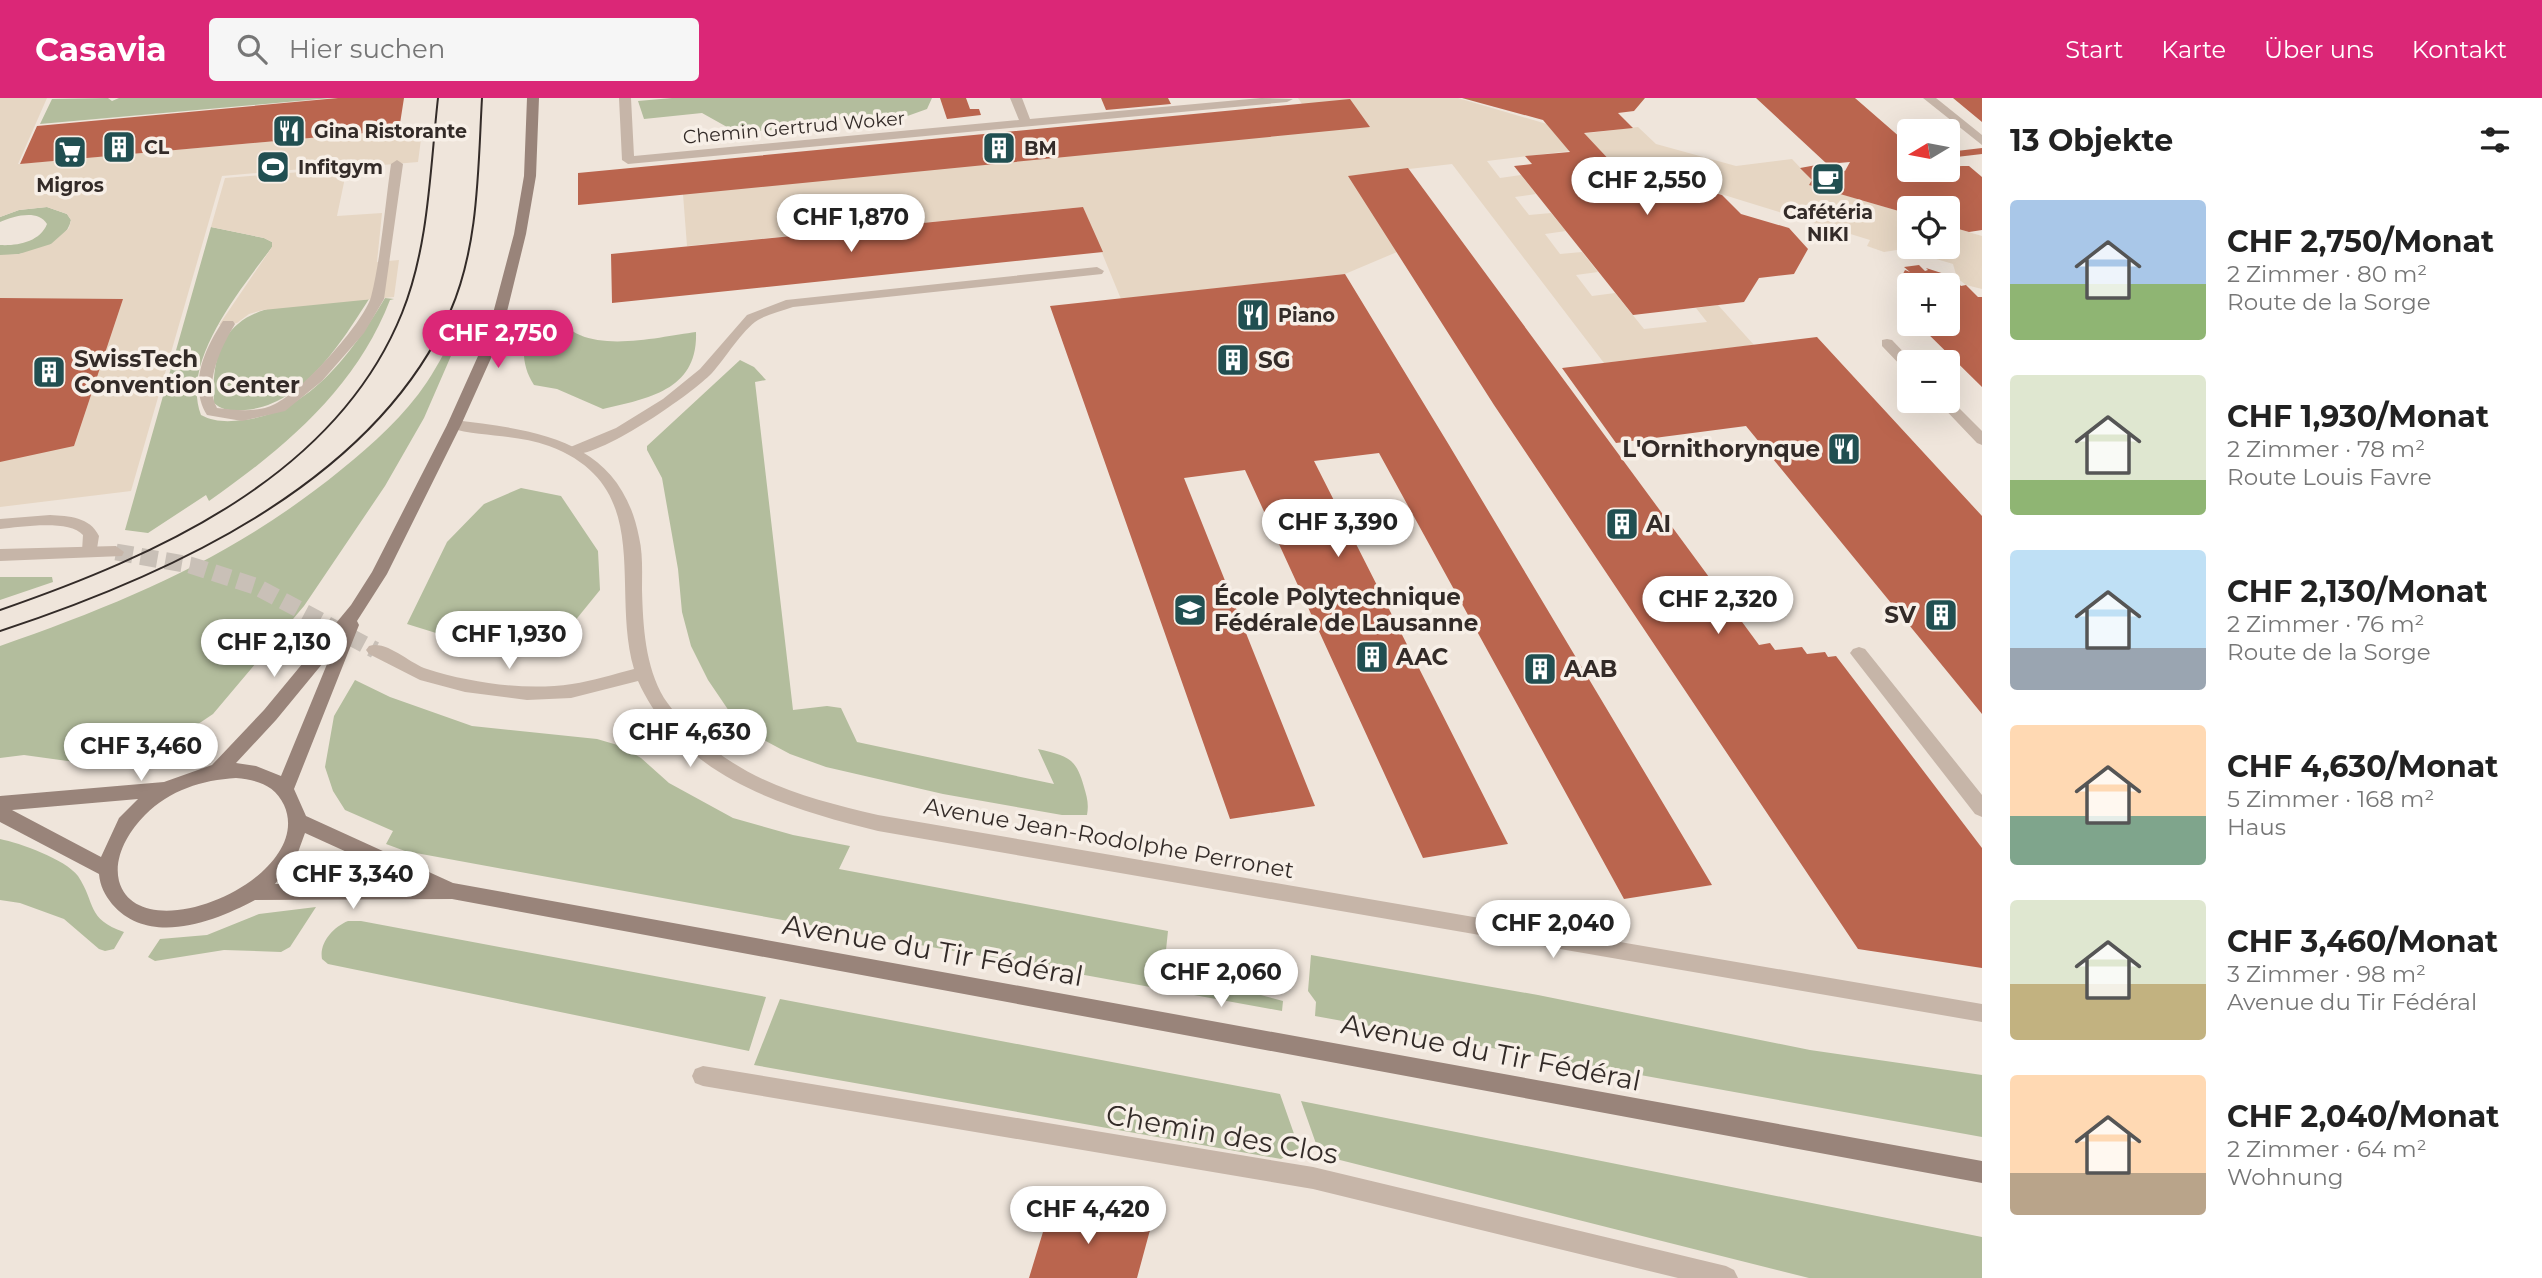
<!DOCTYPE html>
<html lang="de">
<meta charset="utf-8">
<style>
body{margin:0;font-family:Montserrat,sans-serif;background:#f6f6f6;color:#222;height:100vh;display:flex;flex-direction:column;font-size:26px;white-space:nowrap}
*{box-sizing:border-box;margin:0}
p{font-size:23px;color:#767676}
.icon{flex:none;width:38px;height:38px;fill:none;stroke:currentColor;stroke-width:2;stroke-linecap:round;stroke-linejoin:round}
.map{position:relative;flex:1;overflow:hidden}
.sheet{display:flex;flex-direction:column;background:#fff;width:560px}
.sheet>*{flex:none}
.needle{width:46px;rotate:260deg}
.buttons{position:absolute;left:1897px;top:21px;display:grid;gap:14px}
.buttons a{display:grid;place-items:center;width:63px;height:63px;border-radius:7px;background:#fff;box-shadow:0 7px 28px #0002;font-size:35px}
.price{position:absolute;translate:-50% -60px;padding:0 16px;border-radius:24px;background:#fff;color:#222;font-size:23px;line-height:46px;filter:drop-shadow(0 2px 4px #0008)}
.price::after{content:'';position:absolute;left:50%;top:42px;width:21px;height:16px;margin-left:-10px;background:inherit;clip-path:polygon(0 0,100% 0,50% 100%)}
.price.active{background:#db2777;color:#fff}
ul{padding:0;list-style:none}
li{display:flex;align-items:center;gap:21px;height:175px;padding:0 28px}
li span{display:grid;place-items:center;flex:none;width:196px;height:140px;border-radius:7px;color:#555}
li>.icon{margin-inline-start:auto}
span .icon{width:84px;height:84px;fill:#fffc;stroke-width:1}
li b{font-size:30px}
h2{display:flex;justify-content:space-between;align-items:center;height:84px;padding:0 28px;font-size:30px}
header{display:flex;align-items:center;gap:42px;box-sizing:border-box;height:98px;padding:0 35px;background:#db2777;color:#fff}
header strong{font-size:33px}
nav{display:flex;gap:38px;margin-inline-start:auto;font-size:24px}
.search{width:490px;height:63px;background:#f6f6f6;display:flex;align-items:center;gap:18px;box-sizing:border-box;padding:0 24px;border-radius:7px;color:#767676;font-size:26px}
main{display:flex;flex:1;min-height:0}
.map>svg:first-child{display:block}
.green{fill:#b3bd9d}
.plaza{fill:#e6d6c3}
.building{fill:#ba654e}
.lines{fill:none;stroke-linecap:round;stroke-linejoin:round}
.street-tunnel{stroke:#c9c0b7;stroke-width:17;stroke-dasharray:17 8;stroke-linecap:butt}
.lane{fill:#c6b5a8;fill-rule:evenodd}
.street{fill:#c6b5a8;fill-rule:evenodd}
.secondary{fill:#99847a;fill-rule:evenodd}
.tram{stroke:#332b28;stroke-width:2}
.labels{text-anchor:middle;stroke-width:7;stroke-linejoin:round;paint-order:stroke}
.far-street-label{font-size:19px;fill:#332b28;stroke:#f7efe7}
.far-poi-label{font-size:19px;font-weight:bold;fill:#332b28;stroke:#f7efe7;text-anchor:start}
.poi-label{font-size:23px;font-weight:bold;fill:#332b28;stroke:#f7efe7;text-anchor:start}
.street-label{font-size:23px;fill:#332b28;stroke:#f7efe7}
.near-street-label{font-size:28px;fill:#332b28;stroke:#f7efe7}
</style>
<header>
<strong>Casavia</strong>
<div class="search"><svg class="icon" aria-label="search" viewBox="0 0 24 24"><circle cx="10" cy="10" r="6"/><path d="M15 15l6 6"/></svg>Hier suchen</div>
<nav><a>Start</a><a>Karte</a><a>Über uns</a><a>Kontakt</a></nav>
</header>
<main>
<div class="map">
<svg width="1982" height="1180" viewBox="0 0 1982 1180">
<rect width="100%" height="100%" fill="#efe5db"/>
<path class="green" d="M108,0L112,3L119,0H331L40,26L52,1Z
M672,0H932L927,11L899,21L822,22L787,31L760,33L727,29L702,15L644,21L638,3Z
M47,109L67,116L71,122C65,150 24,158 0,157V147C17,148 40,144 47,126C38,111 14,118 0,124V119L19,112Z
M211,129L264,140L272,144V149C242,190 180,263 201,317C214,324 228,324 243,322C310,315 353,253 385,200L394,201L390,202C356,290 286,349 209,403L206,397L148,435L125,432Z
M369,201C341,245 302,308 245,312C233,313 223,313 214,305C207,195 288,207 369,201Z
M556,213C575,261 656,239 696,234C698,292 649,300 603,311L557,291L534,287C519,264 523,242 531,217Z
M458,228H464L424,320L385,388L304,508L213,616L155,655L124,665H82L24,657L0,660V548C128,503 236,458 342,371C373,346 405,317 427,284C439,266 448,247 458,228Z
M740,262L754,269L766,282L755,284L793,612L827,608L841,610L857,644L1054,686L1038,651C1067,658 1076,659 1084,689C1087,699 1089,706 1087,717H1062L943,696L826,669L790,656L762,641L729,613L708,582L691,548L682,514L678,471L662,380L647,352V348Z
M521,390L561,398L598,453L600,492L574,524L531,546L478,548L407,526L447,444L484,406Z
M0,479H52L53,484L0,502Z
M355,582L390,599L472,628L597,641L621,648L641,660L669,685L733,720L793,737L850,748L839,771L1168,833L1164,871L1283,903L1282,913L405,753L386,746L393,733L345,712L333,693L325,669L334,618Z
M0,741C20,745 65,761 78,778C96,805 86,821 124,834L114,851L105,853L99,851L64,821L20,805L0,802Z
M316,809L290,849L281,854L224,852L155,863L148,859L160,841L207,837L259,816Z
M348,823H361L766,899L749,953L328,866L322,861C319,845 333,829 348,823Z
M1311,857L1538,897L1810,952L1982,977V1039L1315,918L1316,904L1308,893Z
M780,901L1280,996L1299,1050L1281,1061L754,967Z
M1301,1003L1982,1139V1180H1809L1320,1057Z"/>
<path class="plaza" d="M0,0H47L18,66L399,32L400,28L423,26L418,64L347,70L337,118L382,115L377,164L399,162L394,199L263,212L249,216L237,225L219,227L272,149V144L264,140L211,129L225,80L338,71L347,70L348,67L222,78L131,393L0,409V157L19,156L51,146L69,130L71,122L67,116L47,109L19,112L0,119Z
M1298,0H1458L1581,36L1638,29L1656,46L1736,68L1792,61L1812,82L1810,87L1909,116V149H1948V128L1982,138V191L1966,187L1957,180L1953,166L1903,151L1884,154L1867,148L1870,142L1578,52L1487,63L1500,80L1521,77L1536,96L1515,99L1529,117L1551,115L1566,133L1545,136L1560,156L1582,154L1598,174L1576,177L1592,198L1615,195L1644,231L1707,224L1696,210L1718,207L1754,247L1604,265L1452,66L1349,78L1397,154L1345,176L1121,201L1083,109L687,148L683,96L1302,6Z"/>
<path class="building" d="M338,0H404L399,32L20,66L37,28Z
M940,0H966L970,11H979L981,17L947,21Z
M1101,0H1168L1171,6L1106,12Z
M1462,0H1645L1634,13L1618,15L1633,30L1584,35L1614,67L1722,97L1741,116L1789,130L1808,151L1794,176L1759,180L1744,204L1633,217L1514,68L1532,66L1525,58L1570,54L1543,22Z
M1756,0H1855L1909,47V72H1948V69L1962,68H1969L1982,79V132L1969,134L1948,128V110H1909V116L1809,87L1812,82L1800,70L1822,66L1845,73L1850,64L1827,66Z
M1953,0H1982V24Z
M1350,1L1370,29L578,107V75Z
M1982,50V56L1948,60V54Z
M1408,70L1759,547L1770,545L1775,552L1802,549L1807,556L1825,554L1828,559L1836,558L1982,750V870L1858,851L1494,307L1348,78Z
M1083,109L1103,154L612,205L611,156Z
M1919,167L1925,173L1928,172L1926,170L1960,181H1954L1961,188L1966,187L1978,199H1982V289L1918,226H1948V187H1909V193L1904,187L1897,188L1905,172L1910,174L1904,169Z
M1345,176L1449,347L1712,787L1624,801L1379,355L1314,363L1508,746L1423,760L1245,372L1184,380L1315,708L1230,721L1050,208Z
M0,200L123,201L74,348L0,364Z
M1817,239L1982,418V616L1746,328L1616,345L1562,270Z
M1053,1101L1150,1132L1137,1180H1029Z"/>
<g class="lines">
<path class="street-tunnel" d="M116,454L190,467L255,488L375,552"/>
<path class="lane" d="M619,0H631L634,58L1019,22L1010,0H1022L1030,21L1261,0L1293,1L1287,4L628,66L622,62Z
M1923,0H1936L1982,37V47Z
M1097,169L1104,173L1102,176L793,209C782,213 768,216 758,222C742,232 725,261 712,275C692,296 595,364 568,356L565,353L568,350L616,330L663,301L700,271L747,217L786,202Z
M1887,241L1892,242L1913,264H1909V272L1904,271L1882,248V242Z
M1948,299L1982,333V347L1977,345L1937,303H1948Z
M50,417C69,418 90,419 99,438L96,457H84L82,453L83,437C69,421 20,429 0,431V421Z
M1859,549L1865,551L1982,697V719L1975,716L1853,559L1850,555L1853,551Z"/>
<path class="street" d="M397,62L403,66L384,201L364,235L322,283L285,313L242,323L207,317C188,287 205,250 223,223H233L235,226C222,248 203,285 217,310C236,312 258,315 275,306C301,294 363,226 371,199C381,160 385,107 391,66Z
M454,322C537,332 620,341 639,439C643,456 642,474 642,492C643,528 645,568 664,600C673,614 685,625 696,636C747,685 811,701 878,717L1982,906V924L878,733C783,709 682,680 638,583L571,600L527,602L465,594L420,582L369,556L366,552L369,548C387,542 410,566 427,571C471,585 526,593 572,586C593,583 614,576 634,571C610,489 656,388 549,348C516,336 481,339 449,330L447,327L449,324Z
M116,448L124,454L122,458L0,463V451Z
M703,968L1313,1069L1726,1168L1734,1172L1738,1180H1678L1313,1091L703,988L695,985L692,978L695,971Z"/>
<path class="secondary" d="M527,0H539L536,78L526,136L501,238L461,327L387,476L357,523L359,527L294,691L306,718L453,785L1982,1063V1085L452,801L255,802C214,824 149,849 112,806C105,797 100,788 99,776L0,724V698L164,684L212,667L264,612L351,507L372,474L447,327L487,238L514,136L524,78ZM332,554L281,678L256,668L236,665L276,622ZM236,680C257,682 275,687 284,707C317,780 139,856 119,783C113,759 129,733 145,717C170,692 202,682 236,680ZM138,701L119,720L101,759L12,712ZM305,735L415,785L275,786L297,757Z"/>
<path class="tram" d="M0,512C156,458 336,379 402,215C429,148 430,71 438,0
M0,533C167,478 374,386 450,214C479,148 478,70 482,0"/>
</g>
<defs>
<symbol id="restaurant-square" viewBox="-11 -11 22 22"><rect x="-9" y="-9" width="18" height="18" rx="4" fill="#214f51" stroke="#f7efe7"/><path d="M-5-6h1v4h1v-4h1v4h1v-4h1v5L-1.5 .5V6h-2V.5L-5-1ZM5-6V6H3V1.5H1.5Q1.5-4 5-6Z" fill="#fff"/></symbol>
<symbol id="building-square" viewBox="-11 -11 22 22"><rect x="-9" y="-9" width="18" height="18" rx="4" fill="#214f51" stroke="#f7efe7"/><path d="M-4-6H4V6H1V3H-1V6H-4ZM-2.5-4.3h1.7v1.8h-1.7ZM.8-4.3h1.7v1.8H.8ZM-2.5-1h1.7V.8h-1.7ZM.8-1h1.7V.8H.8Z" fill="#fff"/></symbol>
<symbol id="supermarket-square" viewBox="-11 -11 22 22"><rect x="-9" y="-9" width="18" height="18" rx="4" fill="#214f51" stroke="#f7efe7"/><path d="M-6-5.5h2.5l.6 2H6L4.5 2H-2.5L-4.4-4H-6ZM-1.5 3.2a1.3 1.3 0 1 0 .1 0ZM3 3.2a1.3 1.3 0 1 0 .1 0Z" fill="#fff"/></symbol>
<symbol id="stadium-square" viewBox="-11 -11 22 22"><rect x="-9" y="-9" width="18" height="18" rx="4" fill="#214f51" stroke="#f7efe7"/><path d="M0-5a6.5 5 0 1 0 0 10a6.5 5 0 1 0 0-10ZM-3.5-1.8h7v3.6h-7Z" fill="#fff"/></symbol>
<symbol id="cafe-square" viewBox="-11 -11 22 22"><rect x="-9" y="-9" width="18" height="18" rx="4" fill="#214f51" stroke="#f7efe7"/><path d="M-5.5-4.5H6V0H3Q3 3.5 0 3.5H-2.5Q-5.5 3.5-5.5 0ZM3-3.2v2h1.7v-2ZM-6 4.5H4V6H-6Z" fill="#fff"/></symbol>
<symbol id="university-square" viewBox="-11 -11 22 22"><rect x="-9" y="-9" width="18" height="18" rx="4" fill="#214f51" stroke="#f7efe7"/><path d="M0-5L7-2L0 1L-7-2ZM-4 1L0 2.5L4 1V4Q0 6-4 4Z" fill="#fff"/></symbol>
</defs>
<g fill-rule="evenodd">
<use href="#restaurant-square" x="270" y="14" width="38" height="38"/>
<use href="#building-square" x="100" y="30" width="38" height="38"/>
<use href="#building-square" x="980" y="31" width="38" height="38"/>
<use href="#supermarket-square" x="51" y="35" width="38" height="38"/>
<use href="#stadium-square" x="254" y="50" width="38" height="38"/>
<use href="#cafe-square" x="1809" y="62" width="38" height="38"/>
<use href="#restaurant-square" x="1234" y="198" width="38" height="38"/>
<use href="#building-square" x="1214" y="243" width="38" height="38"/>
<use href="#building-square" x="30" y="255" width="38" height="38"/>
<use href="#restaurant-square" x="1825" y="332" width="38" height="38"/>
<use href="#building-square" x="1603" y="407" width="38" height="38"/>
<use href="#university-square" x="1171" y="493" width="38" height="38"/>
<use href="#building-square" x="1922" y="498" width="38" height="38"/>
<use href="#building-square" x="1353" y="540" width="38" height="38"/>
<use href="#building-square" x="1521" y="552" width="38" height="38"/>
</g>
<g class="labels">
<g class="far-street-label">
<text transform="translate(794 29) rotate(-5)" y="7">Chemin Gertrud Woker</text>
</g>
<g class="far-poi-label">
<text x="314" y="40">Gina Ristorante</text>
<text x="144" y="56">CL</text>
<text x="1024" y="57">BM</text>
<text x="298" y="76">Infitgym</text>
<text x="70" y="94" text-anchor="middle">Migros</text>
<text x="1828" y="121" text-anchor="middle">Cafétéria<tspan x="1828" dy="22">NIKI</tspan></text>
<text x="1278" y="224">Piano</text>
</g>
<g class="poi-label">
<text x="74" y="269">SwissTech<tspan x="74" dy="26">Convention Center</tspan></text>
<text x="1258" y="270">SG</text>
<text x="1820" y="359" text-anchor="end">L'Ornithorynque</text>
<text x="1646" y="434">AI</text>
<text x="1214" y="507">École Polytechnique<tspan x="1214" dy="26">Fédérale de Lausanne</tspan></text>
<text x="1916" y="525" text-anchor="end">SV</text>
<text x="1396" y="567">AAC</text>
<text x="1564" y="579">AAB</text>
</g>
<g class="street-label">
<text transform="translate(1109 740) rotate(10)" y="8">Avenue Jean-Rodolphe Perronet</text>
</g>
<g class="near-street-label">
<text transform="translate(933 852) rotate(10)" y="10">Avenue du Tir Fédéral</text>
<text transform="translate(1491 954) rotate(11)" y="10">Avenue du Tir Fédéral</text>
<text transform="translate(1222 1036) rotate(10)" y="10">Chemin des Clos</text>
</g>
</g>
</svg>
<div class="buttons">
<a><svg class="needle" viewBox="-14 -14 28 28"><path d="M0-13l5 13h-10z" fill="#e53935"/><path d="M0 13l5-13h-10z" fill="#767676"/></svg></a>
<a><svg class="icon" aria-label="locate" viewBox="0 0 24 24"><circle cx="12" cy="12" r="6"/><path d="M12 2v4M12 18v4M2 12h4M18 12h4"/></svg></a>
<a>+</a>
<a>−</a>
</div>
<b class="price" style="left:1647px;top:119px">CHF 2,550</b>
<b class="price" style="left:851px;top:156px">CHF 1,870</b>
<b class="price active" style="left:498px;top:272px">CHF 2,750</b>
<b class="price" style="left:1338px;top:461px">CHF 3,390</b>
<b class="price" style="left:1718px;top:538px">CHF 2,320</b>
<b class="price" style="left:509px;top:573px">CHF 1,930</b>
<b class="price" style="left:274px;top:581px">CHF 2,130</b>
<b class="price" style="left:690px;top:671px">CHF 4,630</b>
<b class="price" style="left:141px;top:685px">CHF 3,460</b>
<b class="price" style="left:353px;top:813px">CHF 3,340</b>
<b class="price" style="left:1553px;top:862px">CHF 2,040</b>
<b class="price" style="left:1221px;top:911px">CHF 2,060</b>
<b class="price" style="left:1088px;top:1148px">CHF 4,420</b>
</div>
<section class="sheet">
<h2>13 Objekte<svg class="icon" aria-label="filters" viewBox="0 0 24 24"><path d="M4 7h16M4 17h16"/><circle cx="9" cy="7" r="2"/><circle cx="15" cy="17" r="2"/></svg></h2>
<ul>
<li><span style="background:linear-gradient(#a9c7e8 60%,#8fb573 0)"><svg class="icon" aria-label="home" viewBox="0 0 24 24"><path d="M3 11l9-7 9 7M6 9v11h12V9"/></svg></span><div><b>CHF 2,750/Monat</b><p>2 Zimmer · 80 m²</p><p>Route de la Sorge</p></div></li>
<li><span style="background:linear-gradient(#dfe7d0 75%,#8fb573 0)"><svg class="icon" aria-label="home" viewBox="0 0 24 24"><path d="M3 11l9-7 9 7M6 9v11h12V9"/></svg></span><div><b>CHF 1,930/Monat</b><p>2 Zimmer · 78 m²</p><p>Route Louis Favre</p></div></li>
<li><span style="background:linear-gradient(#bfe0f5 70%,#9aa5b1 0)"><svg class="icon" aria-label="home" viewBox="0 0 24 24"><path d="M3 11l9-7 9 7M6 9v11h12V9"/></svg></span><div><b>CHF 2,130/Monat</b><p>2 Zimmer · 76 m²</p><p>Route de la Sorge</p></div></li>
<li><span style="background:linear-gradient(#ffd9b3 65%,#7fa58c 0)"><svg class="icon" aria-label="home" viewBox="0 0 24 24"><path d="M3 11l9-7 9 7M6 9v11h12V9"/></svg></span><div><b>CHF 4,630/Monat</b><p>5 Zimmer · 168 m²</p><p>Haus</p></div></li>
<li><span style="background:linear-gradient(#dfe7d0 60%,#c2b280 0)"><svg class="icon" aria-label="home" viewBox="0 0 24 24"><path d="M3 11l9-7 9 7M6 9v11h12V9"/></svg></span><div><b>CHF 3,460/Monat</b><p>3 Zimmer · 98 m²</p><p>Avenue du Tir Fédéral</p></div></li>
<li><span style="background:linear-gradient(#ffd9b3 70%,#b9a48a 0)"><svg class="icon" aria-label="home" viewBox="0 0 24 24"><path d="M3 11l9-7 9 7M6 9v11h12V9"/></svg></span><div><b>CHF 2,040/Monat</b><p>2 Zimmer · 64 m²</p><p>Wohnung</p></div></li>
</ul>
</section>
</main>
